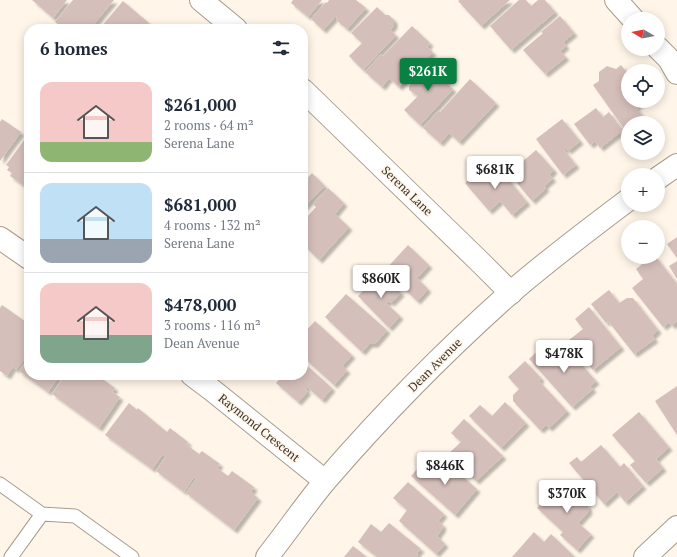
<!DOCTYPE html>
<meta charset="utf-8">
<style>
body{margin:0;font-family:"PT Serif",serif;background:#f6f6f7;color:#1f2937;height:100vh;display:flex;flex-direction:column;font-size:15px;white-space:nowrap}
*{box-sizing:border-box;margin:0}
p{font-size:13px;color:#747a83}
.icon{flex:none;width:22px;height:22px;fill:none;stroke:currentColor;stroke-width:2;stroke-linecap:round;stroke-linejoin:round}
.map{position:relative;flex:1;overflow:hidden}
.drawer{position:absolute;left:24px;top:24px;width:284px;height:356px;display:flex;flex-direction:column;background:#fff;border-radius:16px;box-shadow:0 2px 10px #0003}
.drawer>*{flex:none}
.needle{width:26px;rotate:279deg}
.tools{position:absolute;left:621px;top:12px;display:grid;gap:8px}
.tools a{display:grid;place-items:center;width:44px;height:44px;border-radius:50%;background:#fff;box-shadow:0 2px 10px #0003;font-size:20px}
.price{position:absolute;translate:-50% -34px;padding:0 9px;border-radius:4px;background:#fff;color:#222;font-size:13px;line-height:26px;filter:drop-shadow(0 1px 2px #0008)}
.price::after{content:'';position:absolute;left:50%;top:24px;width:12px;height:9px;margin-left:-6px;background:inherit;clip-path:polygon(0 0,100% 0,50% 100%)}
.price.current{background:#0b8043;color:#fff}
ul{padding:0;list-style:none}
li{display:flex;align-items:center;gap:12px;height:100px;padding:0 16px}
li+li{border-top:1px solid #e0e1e3}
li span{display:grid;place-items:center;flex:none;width:112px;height:80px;border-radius:12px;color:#555}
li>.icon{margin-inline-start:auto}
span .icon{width:48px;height:48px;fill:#fffc;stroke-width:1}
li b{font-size:17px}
h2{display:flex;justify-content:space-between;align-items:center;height:48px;padding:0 16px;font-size:17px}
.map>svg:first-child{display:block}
.building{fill:#d5bfbb;filter:url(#shadow)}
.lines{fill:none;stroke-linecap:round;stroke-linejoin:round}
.lane-casing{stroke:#a79c8c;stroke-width:15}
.street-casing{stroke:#a79c8c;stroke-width:24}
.secondary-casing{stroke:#a79c8c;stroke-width:24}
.lane{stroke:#fff;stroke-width:13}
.street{stroke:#fff;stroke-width:22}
.secondary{stroke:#fff;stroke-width:22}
.labels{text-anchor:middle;stroke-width:3.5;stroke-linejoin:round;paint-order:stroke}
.street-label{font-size:12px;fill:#38332d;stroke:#fff5e8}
</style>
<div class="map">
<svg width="677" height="557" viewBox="0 0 677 557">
<defs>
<filter id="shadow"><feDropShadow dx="3.5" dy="3.5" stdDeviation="1" flood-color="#0004"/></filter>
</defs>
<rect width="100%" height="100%" fill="#fff5e8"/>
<path class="building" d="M32,0H67L53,18Z
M73,0H114L90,29H64L55,22Z
M293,0H322L308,17L291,3Z
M329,0H356L366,8L347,29L336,20L337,17L336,16L323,30L311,19L326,2L327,3Z
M460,0H510L481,26L458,1Z
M519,0H526L531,6L538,0H545L555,12L511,50L490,26Z
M123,1L149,23L144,29H99Z
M377,7L385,15H389L394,20V25L390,30L396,35L363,70L349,56L362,43L351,33Z
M560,16L574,33L563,42L566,46L560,51L566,57L545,74L523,50L543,33L541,32Z
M412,26L430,43L427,47L433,52L399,87L389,78L382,87L365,72L381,54L383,56Z
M433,59L451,76L445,82L453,89L420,125L404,110L418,96L409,90V86Z
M621,65L628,74V101H644L636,107L643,117L634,123H628V128L625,130L593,85L599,81V72L607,66L616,69Z
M470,79L496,103L459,142L449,133L440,143L423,128L439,110L440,112Z
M596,108L603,117L609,112L623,130L600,148L595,141L590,145L574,124Z
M2,119L21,132L0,161V122Z
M562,119L580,141L568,151L566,148L564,150L576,165L563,175L536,139Z
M27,136L29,138V190L24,187L25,184L23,185L10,176L12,173L7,170L9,167L6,165Z
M536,150L554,170L549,175L553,178L544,186L546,188L532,201L517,183L523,177L515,168Z
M497,166L527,202L512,215L500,201L489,211L465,183L482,167H486L490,172Z
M312,173L325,186L303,208V183Z
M328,188L344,203L335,214L349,227L319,260L303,244V221L316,207L313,204Z
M677,237V258L667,244Z
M408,245L429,265L418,277L415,276L428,289L417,301L385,270Z
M651,257H656L677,284V321L672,326L669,322L663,327L632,288L643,279L636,269Z
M677,261V279L669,266Z
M381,273L401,293L391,303L389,301L386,303L400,316L389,328L358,296Z
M609,290L619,303L627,298H633L658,330L652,336L655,339L634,354L608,321L606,323L591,304Z
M346,294L387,330L375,344H369L362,352L325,317Z
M2,305L29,324V356L27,355L16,370L13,367L7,376L0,371V308Z
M589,307L621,347L593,370L569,340L583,329L575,319Z
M315,321L352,355L342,366L347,370L334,385L303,357V334Z
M545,344L556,356L563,350L570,352L596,381L590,386L593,389L572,407L529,359Z
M29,357V375H87L92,379L95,375H97L115,388L112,392L120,397L99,428L52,394L63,379L59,376L48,392L19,371Z
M525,361L541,378L539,381L567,411L549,428L546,425L540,430L513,401V395L519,389L508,377Z
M303,362L332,388L322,400L307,387L305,389L308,391L298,402L276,383L283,375H303Z
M677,386V435L655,401Z
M505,402L526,423L501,448L469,416L480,405L492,416Z
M129,403L137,410L138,408L167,432L170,428L188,442L187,445L199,454L202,451L220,464L217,468L228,476L232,471L254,487L251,492L258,498L234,530L186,493L196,479L194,477L184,492L156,471L166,456L163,454L152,469L105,435Z
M639,412L669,447L656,459L663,468L646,483L630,465L635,461L612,435Z
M464,419L503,456L476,481L448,454L461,442L451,433Z
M601,445L620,467L624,463L643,486L625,502L617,492L604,504L569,463L577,457L581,462Z
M425,460L440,473L448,464L477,489L455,515L411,476Z
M408,482L444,514L438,521L443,525L442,529L437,536L445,544L436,554L399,521L407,510L393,498Z
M561,482L588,506L589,511L578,523L591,534L577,550L560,535L563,532L537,508Z
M389,523L421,549L417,553L418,557H377L358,542L371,524L381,532Z
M534,532L544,542L551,534L573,555L571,557H512Z
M353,546L367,557H344Z"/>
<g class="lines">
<defs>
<path id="lane" d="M0,484L42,514L75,516L132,557
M11,557L42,514"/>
<path id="street" d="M201,0L236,29
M616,0L633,19
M658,48L669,59L677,73
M303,90L481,263L511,293
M0,238L29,258
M192,375L212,390L325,481
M645,557L677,527"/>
<path id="secondary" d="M658,178L677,165
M267,557C287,532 305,505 326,480C383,414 444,352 509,294C547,261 588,230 628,200"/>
</defs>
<use href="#lane" class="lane-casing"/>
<use href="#street" class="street-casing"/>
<use href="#secondary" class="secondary-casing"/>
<use href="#lane" class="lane"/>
<use href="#street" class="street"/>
<use href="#secondary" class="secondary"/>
</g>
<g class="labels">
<g class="street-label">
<text transform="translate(407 191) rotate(44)" y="4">Serena Lane</text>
<text transform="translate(435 365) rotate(-45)" y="4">Dean Avenue</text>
<text transform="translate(259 428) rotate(39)" y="4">Raymond Crescent</text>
</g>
</g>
</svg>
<div class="tools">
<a><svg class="needle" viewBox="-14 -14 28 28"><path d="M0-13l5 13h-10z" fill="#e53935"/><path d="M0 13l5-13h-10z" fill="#747a83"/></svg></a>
<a><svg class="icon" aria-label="locate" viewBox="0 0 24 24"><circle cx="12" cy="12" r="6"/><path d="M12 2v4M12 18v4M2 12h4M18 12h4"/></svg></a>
<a><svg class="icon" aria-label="layers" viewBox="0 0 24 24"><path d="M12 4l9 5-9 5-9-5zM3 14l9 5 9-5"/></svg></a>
<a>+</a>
<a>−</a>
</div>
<b class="price current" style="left:428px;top:92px">$261K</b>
<b class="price" style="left:495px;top:190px">$681K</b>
<b class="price" style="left:381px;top:299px">$860K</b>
<b class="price" style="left:564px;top:374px">$478K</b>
<b class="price" style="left:445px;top:486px">$846K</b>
<b class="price" style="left:567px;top:514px">$370K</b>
<section class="drawer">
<h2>6 homes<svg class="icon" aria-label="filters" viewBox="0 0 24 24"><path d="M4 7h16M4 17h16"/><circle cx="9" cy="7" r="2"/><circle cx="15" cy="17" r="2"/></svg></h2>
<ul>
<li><span style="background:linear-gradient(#f6c9c9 75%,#8fb573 0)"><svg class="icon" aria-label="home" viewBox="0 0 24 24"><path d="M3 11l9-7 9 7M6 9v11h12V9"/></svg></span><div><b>$261,000</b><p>2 rooms · 64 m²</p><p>Serena Lane</p></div></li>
<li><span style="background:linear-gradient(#bfe0f5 70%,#9aa5b1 0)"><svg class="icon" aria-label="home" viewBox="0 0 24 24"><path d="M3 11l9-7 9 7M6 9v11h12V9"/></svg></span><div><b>$681,000</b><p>4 rooms · 132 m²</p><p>Serena Lane</p></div></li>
<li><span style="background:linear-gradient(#f6c9c9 65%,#7fa58c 0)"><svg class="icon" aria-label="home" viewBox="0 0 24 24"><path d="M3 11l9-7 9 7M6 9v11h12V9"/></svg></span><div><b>$478,000</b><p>3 rooms · 116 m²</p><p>Dean Avenue</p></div></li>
</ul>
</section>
</div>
